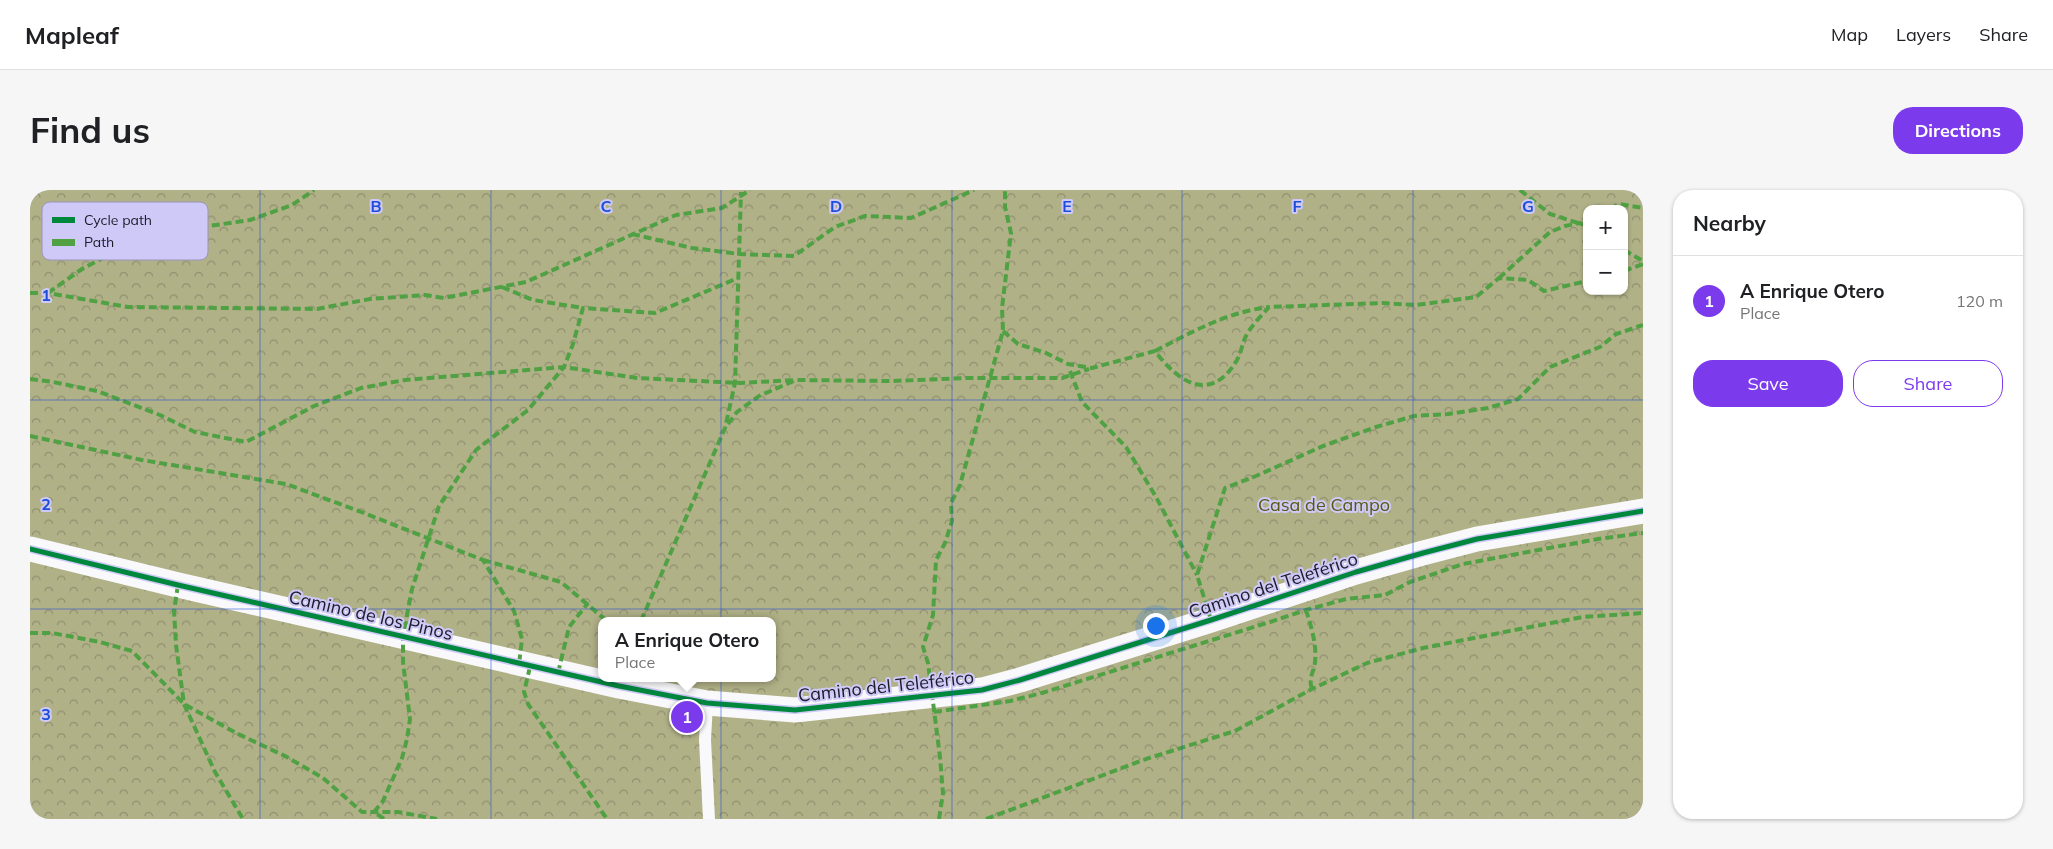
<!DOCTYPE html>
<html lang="en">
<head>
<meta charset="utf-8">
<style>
	:root { --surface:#fff; --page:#f6f6f6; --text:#202124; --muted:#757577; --line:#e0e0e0; --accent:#7c3aed }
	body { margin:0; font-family:Mulish,sans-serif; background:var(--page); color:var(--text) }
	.controls { position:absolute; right:15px; top:15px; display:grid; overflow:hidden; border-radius:10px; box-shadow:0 1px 4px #0004 }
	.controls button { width:45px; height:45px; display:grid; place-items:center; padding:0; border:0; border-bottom:1px solid var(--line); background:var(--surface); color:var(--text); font:25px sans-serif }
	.you { position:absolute; left:1125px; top:435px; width:18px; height:18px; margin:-12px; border:4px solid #fff; border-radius:50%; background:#1a73e8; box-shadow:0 0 0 8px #1a73e833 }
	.badge { display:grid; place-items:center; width:32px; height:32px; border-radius:50%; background:var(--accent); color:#fff; font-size:16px; font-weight:700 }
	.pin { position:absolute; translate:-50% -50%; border:2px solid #fff; box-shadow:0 1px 5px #0006 }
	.popup { position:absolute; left:568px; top:427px; width:178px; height:65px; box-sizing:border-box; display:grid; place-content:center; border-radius:10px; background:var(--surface); filter:drop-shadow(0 1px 4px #0005); font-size:16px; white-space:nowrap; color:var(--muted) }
	.popup b { font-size:19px; color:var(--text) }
	.popup::after { content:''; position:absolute; left:50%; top:100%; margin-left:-10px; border:10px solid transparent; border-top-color:var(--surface) }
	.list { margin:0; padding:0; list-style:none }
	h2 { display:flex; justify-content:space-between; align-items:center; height:65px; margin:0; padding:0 20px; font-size:21px }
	h2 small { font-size:16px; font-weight:400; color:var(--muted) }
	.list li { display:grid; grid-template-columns:32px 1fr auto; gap:15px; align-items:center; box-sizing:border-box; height:90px; padding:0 20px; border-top:1px solid var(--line) }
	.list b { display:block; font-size:19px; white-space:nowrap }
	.list p { margin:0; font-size:16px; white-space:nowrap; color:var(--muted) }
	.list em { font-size:16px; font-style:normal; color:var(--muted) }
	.actions { display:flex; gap:10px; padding:15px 20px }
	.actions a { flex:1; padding:11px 0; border:1px solid var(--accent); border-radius:20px; text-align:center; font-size:18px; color:var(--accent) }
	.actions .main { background:var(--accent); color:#fff }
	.map { position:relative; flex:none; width:1613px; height:629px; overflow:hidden; border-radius:20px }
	header { display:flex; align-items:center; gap:30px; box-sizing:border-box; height:70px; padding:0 25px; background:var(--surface); border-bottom:1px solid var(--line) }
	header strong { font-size:24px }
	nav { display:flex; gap:28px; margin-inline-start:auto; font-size:18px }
	.intro { display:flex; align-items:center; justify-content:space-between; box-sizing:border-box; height:120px; padding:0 30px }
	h1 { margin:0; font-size:35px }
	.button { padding:12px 22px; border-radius:20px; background:var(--accent); color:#fff; font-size:18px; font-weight:700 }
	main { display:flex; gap:30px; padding:0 30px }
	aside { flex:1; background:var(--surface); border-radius:20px; box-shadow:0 1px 4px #0004 }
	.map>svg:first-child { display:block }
	.forest { fill:url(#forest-crowns); fill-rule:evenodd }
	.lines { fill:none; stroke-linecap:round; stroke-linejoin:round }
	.lane { stroke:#f9f9fc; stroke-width:12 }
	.street { stroke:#f9f9fc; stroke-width:25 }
	.quiet { stroke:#4fa143; stroke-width:4; stroke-dasharray:8 4; stroke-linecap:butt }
	.cycleway-casing { stroke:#cec9f6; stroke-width:8 }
	.cycleway { stroke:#00873e; stroke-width:5 }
	.grid { fill:none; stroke:#1d4ed8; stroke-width:1; stroke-opacity:0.55 }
	.labels { text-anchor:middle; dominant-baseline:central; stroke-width:4; stroke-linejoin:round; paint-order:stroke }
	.park-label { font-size:18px; fill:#585915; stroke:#cec9f6 }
	.street-label { font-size:18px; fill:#1d1a2a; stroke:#cec9f6 }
	.key { fill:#cec9f6; stroke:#9994b9; stroke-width:1 }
	.key-label { font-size:14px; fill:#1d1a2a }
	.grid-label { font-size:16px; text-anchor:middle; font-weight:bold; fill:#1d4ed8; stroke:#cec9f6; stroke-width:4; stroke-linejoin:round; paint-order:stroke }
</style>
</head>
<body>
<header>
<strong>Mapleaf</strong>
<nav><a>Map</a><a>Layers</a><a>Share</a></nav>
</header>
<div class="intro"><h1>Find us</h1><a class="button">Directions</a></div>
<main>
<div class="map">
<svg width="1613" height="629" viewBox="0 0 1613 629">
	<defs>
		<pattern id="forest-crowns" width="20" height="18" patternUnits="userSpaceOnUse" patternTransform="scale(1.25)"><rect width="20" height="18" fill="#b1b188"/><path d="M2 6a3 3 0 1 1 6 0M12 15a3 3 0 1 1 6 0" fill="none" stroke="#8f8f6f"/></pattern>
	</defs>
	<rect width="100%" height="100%" fill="#d6d4ec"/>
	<path class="forest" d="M0,0h1613v629h-1613zM1557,19h37v82h-37zM572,431h170v57h-170z"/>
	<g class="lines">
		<path class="lane" d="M677,513l-2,37 4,79"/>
		<path class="street" d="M0,359l148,36 441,101 88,17 88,7 187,-20 38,-10 191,-60 145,-48 67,-19 54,-14 166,-28"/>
		<path class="quiet" d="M1490,0l30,24 28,9
			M1580,19l9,-5 24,4
			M602,44l60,14 47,6 55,2 41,-29 30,-11 46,2 63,-28
			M1594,60l19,11
			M1594,81l19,-7
			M1469,88l51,-46 15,-6 15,-3 7,4
			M472,97l31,13 50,8
			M0,103h18l80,14 189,2 53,-10 55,-4 19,3 82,-16 150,-67 46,-7 28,-18
			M18,103l34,-24 53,-28 33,-9 82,-12 42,-15 22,-15
			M973,141l15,13 28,9 22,11 24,4 63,-17c24,32 56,53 82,9 4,-7 5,-15 8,-22 5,-11 16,-22 24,-31l114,-4 33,2 60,-8 23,-19 29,2 16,11 43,-10
			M1125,161c37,-19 72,-39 114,-44
			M1040,181l12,31 44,45 30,50 41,78
			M0,189l23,3 44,9 63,24 35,17 51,10 68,-36 47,-18 44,-8 159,-13 73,11 103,5 56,-3
			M698,234l9,-12 22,-16 37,-16 95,1 77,-3h94l27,-9
			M0,246l112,24 144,24 78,29 119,47 31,51 8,28 -3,25
			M453,370l78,22 46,39
			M148,395l-4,26 2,34 8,59 31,68 28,47
			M1276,420c5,16 11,34 9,52 -1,10 -7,16 -3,27
			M1181,430l-14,-45 28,-87 31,-12 67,-30 53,-19 38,-11 34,-2 40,-6 30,-9 32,-32 50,-20 16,-13 27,-9
			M611,431l84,-193 10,-45 6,-191
			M0,443h22l48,9 32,9 52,53 52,29 49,23 38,22 39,34h36l39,7
			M500,477l-6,25 4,12 79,115
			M528,483l11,-46 19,-24
			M904,522l76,-11 32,-8 228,-71 36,-12 40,-11 39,-4 25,-13 53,-18 135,-25 45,-6
			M354,629l-10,-7 9,-11 19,-43 5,-19 3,-20 -7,-57v-26l9,-47 27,-83 37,-56 52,-40 36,-43 9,-23 10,-36 72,5 83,-35
			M909,629l4,-26 -3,-36 -12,-94 -5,-16 10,-32 3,-55 9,-17 7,-22 -1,-18 9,-18 43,-154 -1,-23 9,-75 -6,-26v-17
			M956,629l160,-60 89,-28 77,-42 55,-26 56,-15 102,-20 58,-11 60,-4"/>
		<defs>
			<path id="cycleway" d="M0,359l148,36 441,101 88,17 88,7 187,-20 38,-10 191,-60 145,-48 67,-19 54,-14 166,-28"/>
		</defs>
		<use href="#cycleway" class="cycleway-casing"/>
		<use href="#cycleway" class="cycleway"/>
	</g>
	<path class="grid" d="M230,0v629M461,0v629M691,0v629M922,0v629M1152,0v629M1383,0v629M0,210h1613M0,419h1613"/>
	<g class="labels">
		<g class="park-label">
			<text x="1294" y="314">Casa de Campo</text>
		</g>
		<g class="street-label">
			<text transform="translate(1243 395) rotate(-18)">Camino del Teleférico</text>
			<text transform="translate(341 425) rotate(13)">Camino de los Pinos</text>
			<text transform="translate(856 496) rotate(-6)">Camino del Teleférico</text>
		</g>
	</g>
	<rect x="12" y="12" width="166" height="58" rx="8" class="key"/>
	<rect x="22" y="27" width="23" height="6" fill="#00873e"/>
	<rect x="22" y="49" width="23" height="7" fill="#4fa143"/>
	<g class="key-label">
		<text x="54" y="35">Cycle path</text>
		<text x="54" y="57">Path</text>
	</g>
	<g class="grid-label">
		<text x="346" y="22">B</text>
		<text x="576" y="22">C</text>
		<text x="806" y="22">D</text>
		<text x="1037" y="22">E</text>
		<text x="1267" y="22">F</text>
		<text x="1498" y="22">G</text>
		<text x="16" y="111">1</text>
		<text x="16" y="320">2</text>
		<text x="16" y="530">3</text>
	</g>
</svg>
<div class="controls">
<button>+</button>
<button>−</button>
</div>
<div class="you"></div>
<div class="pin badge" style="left:657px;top:527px">1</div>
<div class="popup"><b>A Enrique Otero</b>Place</div>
</div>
<aside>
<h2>Nearby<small></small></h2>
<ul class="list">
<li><span class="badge">1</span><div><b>A Enrique Otero</b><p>Place</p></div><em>120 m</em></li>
</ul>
<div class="actions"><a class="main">Save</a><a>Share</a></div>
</aside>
</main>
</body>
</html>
